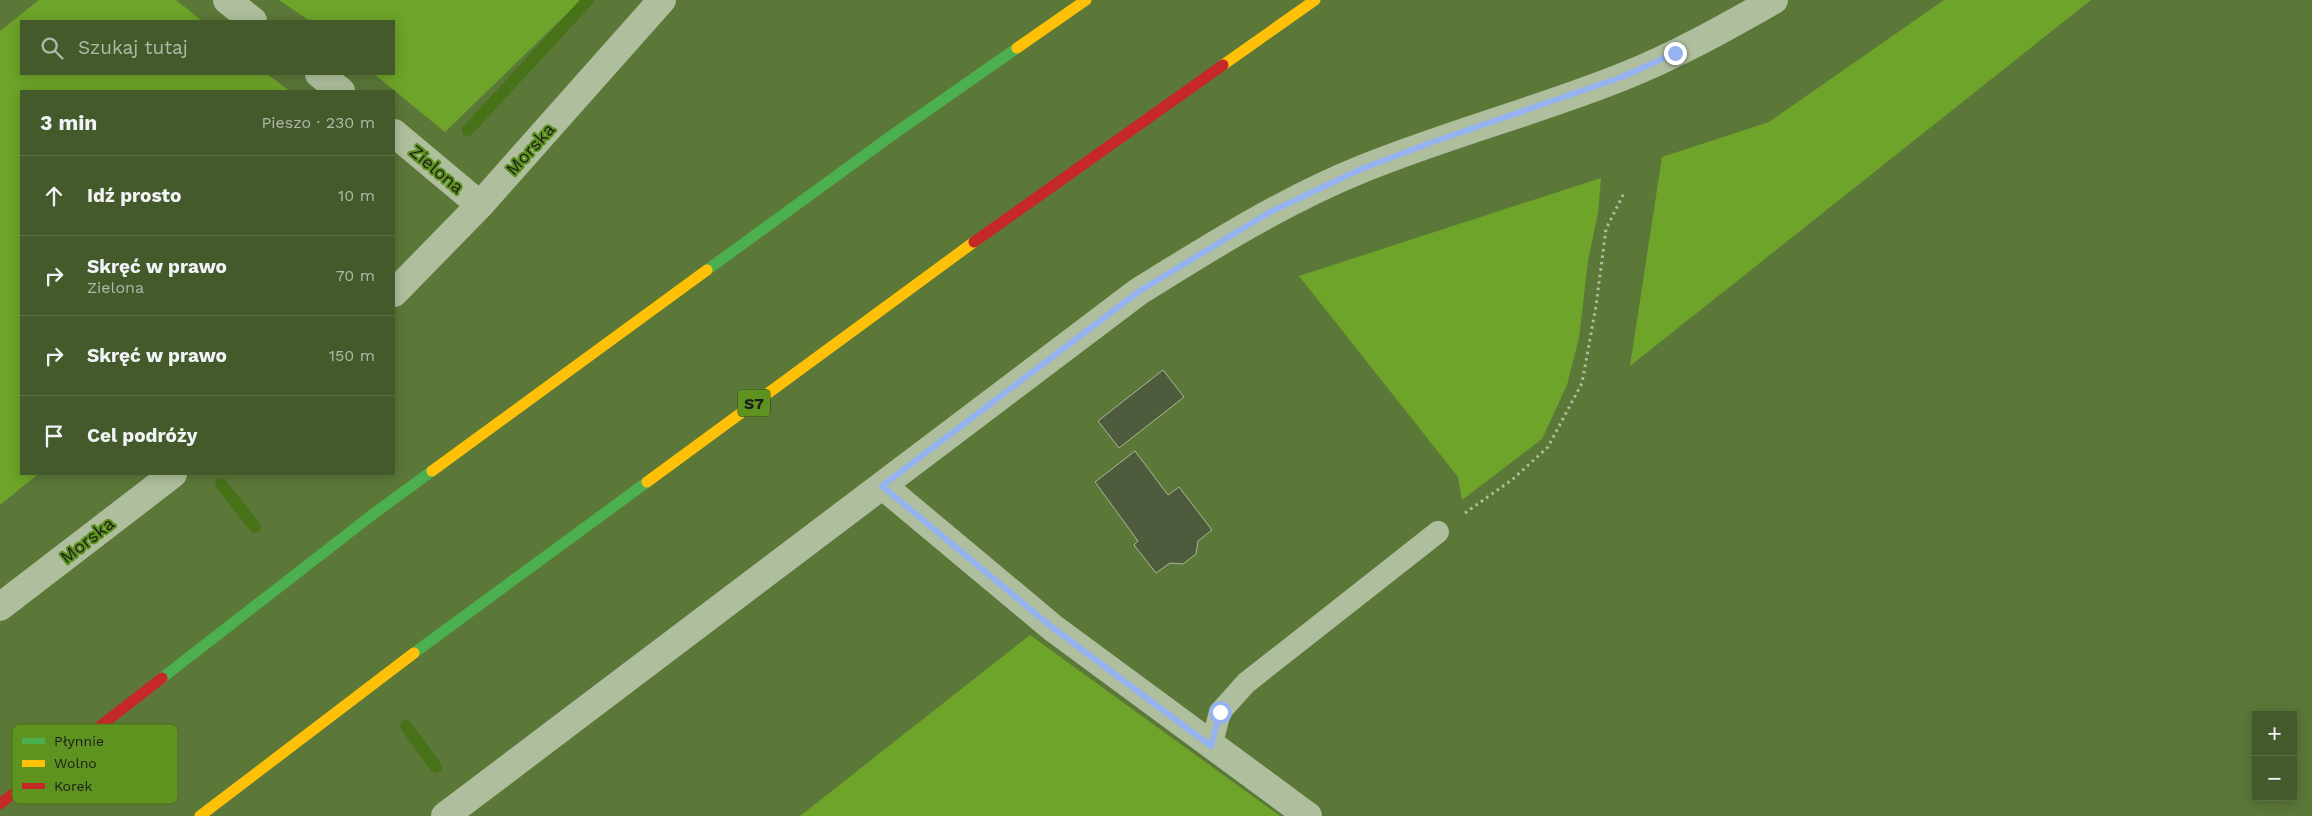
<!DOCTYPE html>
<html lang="pl">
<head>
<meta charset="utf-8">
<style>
	:root { --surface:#445a2b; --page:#4b6033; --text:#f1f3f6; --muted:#afb9a9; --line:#5c6f47 }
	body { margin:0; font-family:"Work Sans",sans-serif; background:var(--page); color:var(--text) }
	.controls { position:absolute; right:15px; bottom:15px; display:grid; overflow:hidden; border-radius:0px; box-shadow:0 2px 12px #0003 }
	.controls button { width:45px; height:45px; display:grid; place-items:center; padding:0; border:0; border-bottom:1px solid var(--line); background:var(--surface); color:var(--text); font:25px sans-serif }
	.stop { position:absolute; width:15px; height:15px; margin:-11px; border:4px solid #95b2f1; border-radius:50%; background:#fff }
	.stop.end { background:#95b2f1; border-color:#fff; box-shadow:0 1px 5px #0008 }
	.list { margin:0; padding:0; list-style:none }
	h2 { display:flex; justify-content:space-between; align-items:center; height:65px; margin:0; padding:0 20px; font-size:21px }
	h2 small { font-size:16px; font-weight:400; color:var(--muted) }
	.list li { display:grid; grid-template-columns:32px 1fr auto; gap:15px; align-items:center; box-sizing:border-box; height:80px; padding:0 20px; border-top:1px solid var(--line) }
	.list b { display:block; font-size:19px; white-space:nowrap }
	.list p { margin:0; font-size:16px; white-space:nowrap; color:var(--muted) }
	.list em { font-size:16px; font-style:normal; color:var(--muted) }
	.icon { flex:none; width:28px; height:28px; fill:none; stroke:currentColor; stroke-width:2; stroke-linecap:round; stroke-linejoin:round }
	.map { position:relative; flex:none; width:2312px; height:816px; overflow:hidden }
	.search { position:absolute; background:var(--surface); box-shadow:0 2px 12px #0003; left:20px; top:20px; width:375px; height:55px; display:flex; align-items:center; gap:12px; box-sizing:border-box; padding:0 18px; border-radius:0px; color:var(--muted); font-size:19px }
	.panel { position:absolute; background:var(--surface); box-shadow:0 2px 12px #0003; left:20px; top:90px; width:375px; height:385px; border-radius:0px }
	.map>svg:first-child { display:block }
	.green { fill:#6ea429 }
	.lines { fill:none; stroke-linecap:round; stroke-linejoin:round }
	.stream { stroke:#487218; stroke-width:12 }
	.building { fill:#4e5c3d; stroke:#a9b996 }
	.path { stroke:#afbf9d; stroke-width:3; stroke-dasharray:2.5 4; stroke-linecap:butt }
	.lane { stroke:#afbf9d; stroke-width:22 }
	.street { stroke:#afbf9d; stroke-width:28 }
	.fast { stroke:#4caf50; stroke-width:11 }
	.slow { stroke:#ffc107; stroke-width:11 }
	.jam { stroke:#c62828; stroke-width:11 }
	.route { stroke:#95b2f1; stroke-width:6 }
	.labels { text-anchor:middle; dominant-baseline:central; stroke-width:4; stroke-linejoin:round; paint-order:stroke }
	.shield { fill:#5d931e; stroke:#30401d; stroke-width:1 }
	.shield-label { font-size:16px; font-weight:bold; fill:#1d1d1d }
	.street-label { font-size:18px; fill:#1d1d1d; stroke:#5d931e }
	.key { fill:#5d931e; stroke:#4a701e; stroke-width:1 }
	.key-label { font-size:14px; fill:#1d1d1d }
</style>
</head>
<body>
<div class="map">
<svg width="2312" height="816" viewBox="0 0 2312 816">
	<rect width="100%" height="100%" fill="#5b7839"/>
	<path class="green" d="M39,0h137l26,21h-181v53h246l23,17h-269v383h17l-38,31v-474z
		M279,0h302l-136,132 -71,-58h20v-53h-84z
		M1944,0h147l-461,366 32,-209 107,-35z
		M1601,178l-3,35 -10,48 -9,77 -12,47 -25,54 -80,61 -4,-23 -159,-201z
		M1030,635l250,181h-480z"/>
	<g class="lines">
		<path class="stream" d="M468,130l120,-130
			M221,484l34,43
			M406,726l30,41"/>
	</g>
	<path class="building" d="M1163,370l21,27 -65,51 -21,-27z
		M1135,451l33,44 11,-8 33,43 -14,11 -2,13 -13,10 -13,-1 -14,10 -22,-28 4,-4 -43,-59z"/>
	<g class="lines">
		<path class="path" d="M1465,513l48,-34 35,-32 34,-64 14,-77 10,-77 18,-36"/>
		<path class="lane" d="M1211,747l9,-35 26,-29 192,-151"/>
		<path class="street" d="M227,0l26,21
			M319,74l22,17
			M394,133l86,72
			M394,293l86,-88 182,-205
			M883,486l170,142 255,188
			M0,607l173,-133
			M445,816l693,-524c72,-45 145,-91 224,-123 86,-35 175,-58 260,-92 53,-21 103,-49 152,-77"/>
		<path class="fast" d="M707,270l184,-134 126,-88
			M414,653l233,-171
			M162,678l210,-163 60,-44"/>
		<path class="slow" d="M1017,48l69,-48
			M1223,65l92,-65
			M432,471l275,-201
			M647,482l327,-240
			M200,816l214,-163"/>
		<path class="jam" d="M974,242l249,-177
			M0,804l162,-126"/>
	</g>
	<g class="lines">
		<path class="route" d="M1220,712l-9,34 -158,-118 -171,-142 256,-194 132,-80 91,-43 69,-26 192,-66 53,-24"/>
	</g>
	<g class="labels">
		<rect class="shield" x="738" y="389.5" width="32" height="27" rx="4"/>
		<g class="shield-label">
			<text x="754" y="403">S7</text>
		</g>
		<g class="street-label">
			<text transform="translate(530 149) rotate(-48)">Morska</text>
			<text transform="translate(437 169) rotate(40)">Zielona</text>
			<text transform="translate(87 540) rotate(-38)">Morska</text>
		</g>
	</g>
	<rect x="12" y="724" width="166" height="80" rx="8" class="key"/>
	<rect x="22" y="738" width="23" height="6" fill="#4caf50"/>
	<rect x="22" y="760" width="23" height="7" fill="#ffc107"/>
	<rect x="22" y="783" width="23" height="6" fill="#c62828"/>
	<g class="key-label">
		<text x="54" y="746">Płynnie</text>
		<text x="54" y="768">Wolno</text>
		<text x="54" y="791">Korek</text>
	</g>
</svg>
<div class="controls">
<button>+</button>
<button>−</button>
</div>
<div class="stop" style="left:1220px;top:712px"></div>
<div class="stop end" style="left:1675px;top:53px"></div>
<div class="search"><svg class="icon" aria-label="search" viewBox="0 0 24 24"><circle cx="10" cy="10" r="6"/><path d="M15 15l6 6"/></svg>Szukaj tutaj</div>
<section class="panel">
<h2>3 min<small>Pieszo · 230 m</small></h2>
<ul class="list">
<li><svg class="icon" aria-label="ahead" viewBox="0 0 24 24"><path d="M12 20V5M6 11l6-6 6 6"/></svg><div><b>Idź prosto</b></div><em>10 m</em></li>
<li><svg class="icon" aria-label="right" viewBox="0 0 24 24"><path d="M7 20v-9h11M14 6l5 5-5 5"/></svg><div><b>Skręć w prawo</b><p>Zielona</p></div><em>70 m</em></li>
<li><svg class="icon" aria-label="right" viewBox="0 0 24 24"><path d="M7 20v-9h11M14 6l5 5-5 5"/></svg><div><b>Skręć w prawo</b></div><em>150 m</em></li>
<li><svg class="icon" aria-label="arrive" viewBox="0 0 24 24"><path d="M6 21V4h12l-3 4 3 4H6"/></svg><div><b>Cel podróży</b></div></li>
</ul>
</section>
</div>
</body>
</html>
